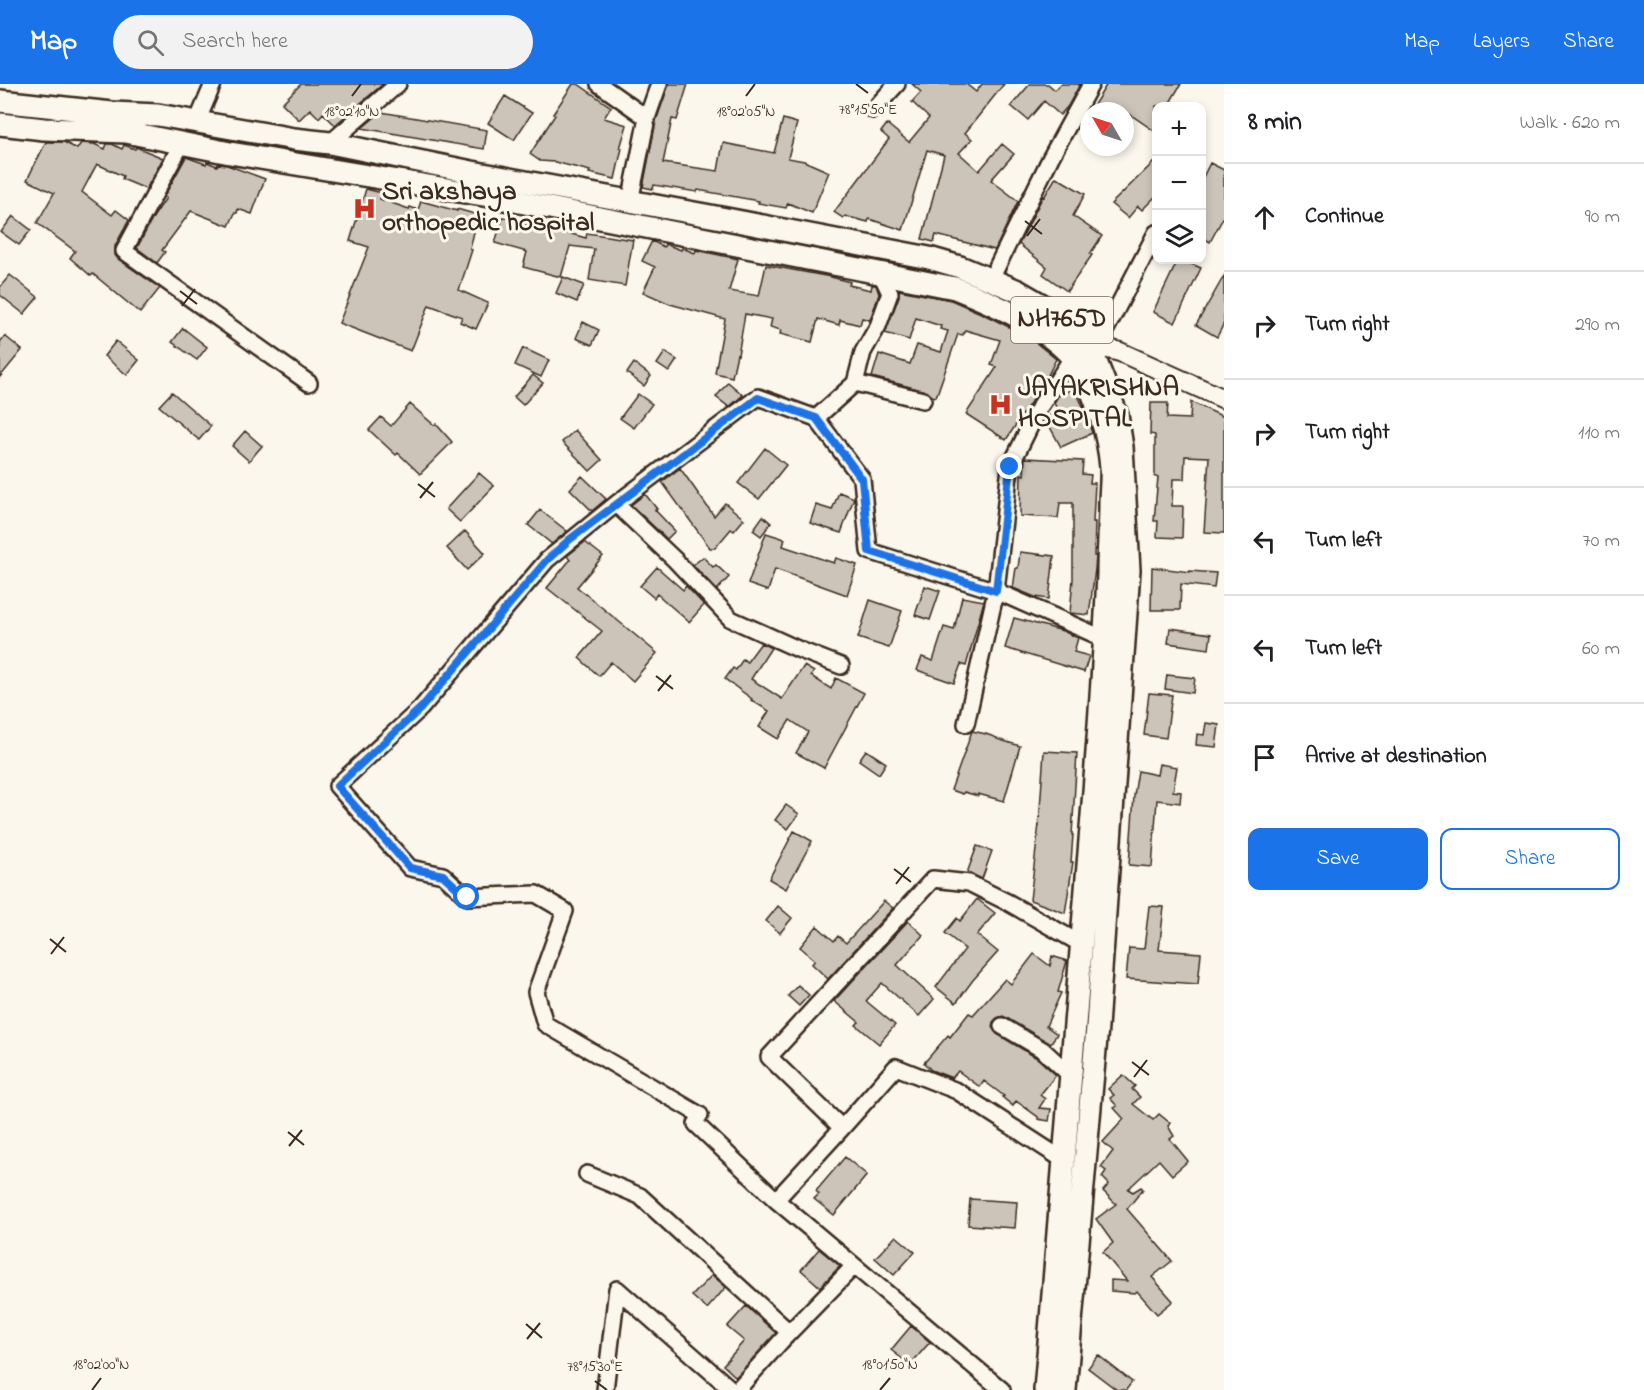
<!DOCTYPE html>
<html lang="en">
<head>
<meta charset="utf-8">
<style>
	:root { --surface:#fff; --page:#f2f2f2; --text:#202124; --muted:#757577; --line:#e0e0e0; --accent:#1a73e8 }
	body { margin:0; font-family:"Indie Flower",sans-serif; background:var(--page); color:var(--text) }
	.controls { position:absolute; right:18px; top:18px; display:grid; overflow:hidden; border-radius:12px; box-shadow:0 3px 9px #0003 }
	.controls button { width:54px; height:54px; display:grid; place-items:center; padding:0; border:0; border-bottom:2px solid var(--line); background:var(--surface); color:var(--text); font:30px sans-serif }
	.compass { position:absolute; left:1080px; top:18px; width:54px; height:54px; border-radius:50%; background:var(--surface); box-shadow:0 3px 9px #0003; rotate:309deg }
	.stop { position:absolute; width:18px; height:18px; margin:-14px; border:4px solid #1a73e8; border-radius:50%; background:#fff }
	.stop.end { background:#1a73e8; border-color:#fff; box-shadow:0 2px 6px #0008 }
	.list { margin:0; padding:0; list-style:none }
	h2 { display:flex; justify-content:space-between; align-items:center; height:78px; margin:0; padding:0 24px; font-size:26px }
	h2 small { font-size:20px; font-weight:400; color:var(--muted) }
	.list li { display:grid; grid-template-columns:39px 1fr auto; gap:18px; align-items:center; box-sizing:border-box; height:108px; padding:0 24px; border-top:2px solid var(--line) }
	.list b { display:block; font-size:22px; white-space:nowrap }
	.list em { font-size:20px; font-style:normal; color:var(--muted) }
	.actions { display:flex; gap:12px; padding:18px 24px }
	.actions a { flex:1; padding:14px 0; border:2px solid var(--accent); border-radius:12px; text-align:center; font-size:21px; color:var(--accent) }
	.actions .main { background:var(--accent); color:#fff }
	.icon { flex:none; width:33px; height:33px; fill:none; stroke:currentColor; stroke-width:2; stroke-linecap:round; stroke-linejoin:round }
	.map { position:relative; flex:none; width:1224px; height:1306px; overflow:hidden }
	header { display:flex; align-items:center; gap:36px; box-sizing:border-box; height:84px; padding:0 30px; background:var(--accent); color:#fff }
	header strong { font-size:28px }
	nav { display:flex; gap:33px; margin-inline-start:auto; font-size:21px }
	.search { width:420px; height:54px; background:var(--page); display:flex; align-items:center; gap:15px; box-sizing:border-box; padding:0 21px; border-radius:33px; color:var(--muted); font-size:22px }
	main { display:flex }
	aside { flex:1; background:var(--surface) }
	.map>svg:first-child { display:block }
	.building { fill:#ccc4b9; stroke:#3b2a1e; stroke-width:1.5 }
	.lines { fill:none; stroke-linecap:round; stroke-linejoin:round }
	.minor-casing { stroke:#3b2a1e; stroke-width:20 }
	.major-casing { stroke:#3b2a1e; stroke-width:22 }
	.highway-casing { stroke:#3b2a1e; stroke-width:26 }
	.minor { stroke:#fbf7ec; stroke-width:15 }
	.major { stroke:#fbf7ec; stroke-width:18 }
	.highway { stroke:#fbf7ec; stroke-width:21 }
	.route { stroke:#1a73e8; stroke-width:8 }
	.ticks { fill:none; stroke:#3b2a1e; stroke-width:2 }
	.labels { text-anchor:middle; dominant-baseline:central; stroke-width:6; stroke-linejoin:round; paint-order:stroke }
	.shield { fill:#fbf7ec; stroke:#75685c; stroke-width:1.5 }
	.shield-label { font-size:26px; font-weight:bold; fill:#3b2a1e }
	.poi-label { font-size:27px; font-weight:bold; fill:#3b2a1e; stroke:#fbf7ec; text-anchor:start }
	.ticks-label { font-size:15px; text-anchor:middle; fill:#3b2a1e; stroke:#fbf7ec; stroke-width:6; stroke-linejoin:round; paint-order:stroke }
</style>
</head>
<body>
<header>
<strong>Map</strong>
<div class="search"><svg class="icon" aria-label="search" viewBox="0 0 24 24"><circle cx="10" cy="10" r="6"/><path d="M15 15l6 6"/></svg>Search here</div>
<nav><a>Map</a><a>Layers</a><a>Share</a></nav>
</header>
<main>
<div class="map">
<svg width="1224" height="1306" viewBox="0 0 1224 1306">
	<rect width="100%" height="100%" fill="#fbf7ec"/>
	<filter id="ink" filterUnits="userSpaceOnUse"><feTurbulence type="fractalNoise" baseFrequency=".0167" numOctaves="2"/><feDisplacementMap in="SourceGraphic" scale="12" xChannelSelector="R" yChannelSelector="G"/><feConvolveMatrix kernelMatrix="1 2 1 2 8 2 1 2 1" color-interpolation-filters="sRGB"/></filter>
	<g filter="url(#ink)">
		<path class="building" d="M301,0h82l-48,41 -12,-12 -4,5 -9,-9 -11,11 -17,-17z
			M573,0h5l33,23 -7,11 23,7 -7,23h2l-7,31 -26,-6 1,-2 -35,-9 -15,-1 -10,-7 25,-39 -2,-1z
			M669,0h19l-11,36 -5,-1 -9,44 55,8 5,-28 51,10 9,-34 14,4 -9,35 16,3 25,11 -17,41 -24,-10 -2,5 -28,-5 1,-2 -61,-11 -1,2 -43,-7 -1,4 -10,-2 13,-66z
			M912,0h54l10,8 6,-8h22l-39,49 7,6 -13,14 20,18 23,-27 12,10 -23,26 27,21 -23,49 -59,-15 -2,7 -12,-3 22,-84 -17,-5 -24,80 -34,-11 -1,3 -23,-6 -2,2 -9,-6 55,-73 -8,-7 6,-8 22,18 20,-24 -17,-16 9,-10z
			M1030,0h18l7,6 6,-6h19l-12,22 -8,9 -16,-14 -16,19 -17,-14z
			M1107,0h74l-13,22h-12v26l-31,-21h-35z
			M505,12l27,17 -18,27 -26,-17z
			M381,28l106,18 -3,19 -122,-21z
			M46,58h18l13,7 4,-6 13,1 11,5 2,-5h5l10,5 2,-4 11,4 1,-2 27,11 -17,31 -24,-10 1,-3 -26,-12 -15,28 30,23 4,-5 13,10 -14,26v9l3,4 42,29 -20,25 -47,-39 -2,2 -21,-18 5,-7 -38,-28 17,-30 -27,-13z
			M186,73l20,7 1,-2 10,4 1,-2 9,1 38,14 -13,35 -14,-5 -1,4h-2l-6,13 -38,-15 -29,39 3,2 -8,11 -20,-15 17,-32 12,-18 -2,-1z
			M1156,76v36l-14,14 -4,-4 -10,12 -17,-14z
			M1210,79l14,7v46l-14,26 -8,-5v-58z
			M1056,93l29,17 -12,22 29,20 -12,18 2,1 -25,36 -24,-17 4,-7 -28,-23 24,-48 1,1z
			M366,105l16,4 -2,6 29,10 1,-2 8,3 3,-9 36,10v-2l21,6 -8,34 2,1 -13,40 29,13 -12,26 -16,-7 2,-5 -33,-12 -18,46 -72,-28 30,-76 -19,-6z
			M13,132l18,14 -12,15 -18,-13z
			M503,133l31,9 1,-2 51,14 1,-5 46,7 -8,46 -36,-6 5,-31 -24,-3 -9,31 -38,-10 4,-15 -32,-9z
			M652,157l12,6 1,-3 16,6 1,-2 13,5 1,-3 42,9 -9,32 30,5 7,-31 65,12 19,5 -1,3 22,5 1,-5h4l3,9 -9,26 -8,-2 -2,7 -20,-5 -1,5 -21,-6 -6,23 -32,-8 1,-4 -11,-3 2,-8 -27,-5 -7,41 -1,-1 -5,23 -17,-4 10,-54 -55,-15 -27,-12 12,-25 -13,-6z
			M1178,176h4l19,8 -26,55 -22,-11z
			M10,191l28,22 -14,17 -24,-19v-8z
			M1224,192v47l-7,14 -21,-12z
			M563,193l21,8 -7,17 -21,-9z
			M899,206l52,10 32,14 36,18 16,10 21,17 -9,18 -41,63 -40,-26 31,-47 -6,-2 9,-25 -35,-10 -2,5 -5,-1 -22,63 -4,-1 -7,-5 -53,-14 7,-23 31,10 7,-19 24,7 7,-21 -8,-2 1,-3 -25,-8 -7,22 -24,-7 14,-37z
			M583,238l16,8 -7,15 -16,-7z
			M183,244l24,19 -10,13 -25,-18z
			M5,252l17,14 -22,27v-35z
			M116,257l23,19 -12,15 -23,-19z
			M523,264l26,12 -8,17 -26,-12z
			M665,268l12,8 -8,12 -12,-8z
			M634,279l17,13 -7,10 -17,-13z
			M533,291l10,8 -20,22 -9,-8z
			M728,298l15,13 -14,12 -13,-10z
			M1074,304l9,18 9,27 -31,14 -16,-29 13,-7 -4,-8 4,-7z
			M172,308l39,34 -12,14 -40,-34z
			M638,310l14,10 -18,24 -14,-10z
			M1191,318l33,15v116l-20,-1 5,-75 -24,-1 -1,23h-11l-1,27h11l-1,32 -25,-1 1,-16h-4l4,-44h-3v-42l-5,-1 1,-31h17l-1,15 23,1z
			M410,320l24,21 2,-1 16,18 -32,32 -22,-21 -2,2 -27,-25 12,-13 10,9z
			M575,346l27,30 -12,11 -28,-29z
			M245,347l17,15 -13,15 -17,-15z
			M765,364l21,17 -27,34 -21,-16z
			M1025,374l58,3 -1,13 9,1 -1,8h5l-2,39h2l-1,34h2l-1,13 -6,46 -19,-2 3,-34v-76h-13l-2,15 -38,-2 1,-42 3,1z
			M680,384l34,48 11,-13 19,16 -10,12 -3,-2 -16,19h-5l-48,-66z
			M479,389l15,13 -34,36 -14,-13z
			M582,392l24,23 -14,12 -22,-22z
			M839,408l15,6 -13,35 -31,-10 6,-18 16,5z
			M645,410l12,15 -2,1 20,21 -8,8 -36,-34z
			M540,426l27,21 -15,13 -24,-19z
			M763,432l8,7 -10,13 -8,-6z
			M465,447l20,22 -18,17 -20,-22z
			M766,449l19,6 -2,7 51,17 2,-5 21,7 -10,30 -72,-26 -7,22 -20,-7z
			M585,458l18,14 -26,31 80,66 -24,28 -22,-19 -12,14 -20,-18 23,-27 -55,-43 23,-28 -3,-4z
			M1020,468l34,4 -5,43 -14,-2 -22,-9 3,-20h2z
			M703,473l10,10 3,-2 13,12 -12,13 -24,-25z
			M657,483l26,23 3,-4 18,19 -15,17 -32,-28 -3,4 -14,-12z
			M1152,483l38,5v-1l26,2 -2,15 -33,-4 -1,26h-29z
			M925,502l15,5 -10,29 -15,-5z
			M962,513l22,4 -18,65 -5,-2 -7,19 -37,-13 5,-13 11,4 11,-34 10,3z
			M870,516l32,11 -13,37 -31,-10z
			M1014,534l49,13 15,7 -4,14 15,4 -5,16 -79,-24z
			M1170,544l41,6 -2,15 -41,-6z
			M761,559l10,5 -20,31 31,20 22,-33 10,6 -3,4 20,13 5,-11 28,15 -40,75 -28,-15 12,-21 -18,-12 -12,19 -19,-12 10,-16 -18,-11 1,-1 -27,-20 8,-11 3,2 7,-11 4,3z
			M1167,591l28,3 -2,15 -28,-4z
			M1149,609l23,2 -6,43 -22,-3z
			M1206,639l13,2 -3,22 -20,-2 1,-11 7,1z
			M972,647l14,3 11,4v1l23,7 -16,55 -26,-7v2l-14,-4 -1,2 -12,-4z
			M866,666l20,13 -7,11 -20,-14z
			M1044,667l33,2 -5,82h1l-2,27h2l-8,51 -35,-13 9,-76z
			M1159,680l18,3 -4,24 8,1 -1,11 -23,-3 -5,67 -23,-2 5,-69 4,-25 19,4z
			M786,721l13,9 -11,15 -13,-9z
			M794,747l18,10 -26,48 -17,-10z
			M977,762l15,5 -10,28 -15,-6z
			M977,815l18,14 -18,22 21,17 -25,28 -17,23 -20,-16 29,-38 -20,-16 12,-15 3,3z
			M884,817l9,7 -65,71 -16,-15 3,-4 -15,-13 17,-21 17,15 4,-5 8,7z
			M778,822l14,12 -12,15 -14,-12z
			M1149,822l15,1 -5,43 42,3 -3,31 -72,-5 3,-31 15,1z
			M908,837l15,14 -26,30 37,34 -15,17 -37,-33 -16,18 29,24 -16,19 -23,-19 3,-3 -25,-21z
			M1034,870l16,12 2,-10 15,5 -9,31 3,1 -15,33 11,8 -7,10 -47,-28 -6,2 -4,4 -1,5 5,7 40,24 19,17 -16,20 5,4 -6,9 12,1 -2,12 -11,-2v-2l-22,-16 -3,5 -11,-9 2,-1 -20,-15 -4,6 -22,-16 -6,7 -21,-8 -7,-7 24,-28 2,2 19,-24 4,2 32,-36 6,5z
			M798,901l11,10 -10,11 -11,-10z
			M1123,991l12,11 -3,3 8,8 -7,7 20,16 6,-6 11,9 -2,3 6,10 -4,3 18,22 -16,14 -13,-15 -31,29 5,3 8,-5 2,2 -16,20 45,52 -20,16 21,24 -16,13 -20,-23 -2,2 -24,-2v-11l16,1 -24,-29 10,-9 -17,-24 20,-15 -13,-13 6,-7 -7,-7 4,-6 -5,-4 12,-16 -10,-9 21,-23 -10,-11 3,-2 -7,-8 4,-3 -6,-6z
			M845,1073l22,18 -33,40 -20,-16 5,-5 -3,-3z
			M970,1115l47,3 -2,26 -47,-3z
			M896,1152l19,16 -21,23 -19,-17z
			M819,1165l21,17 -20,21 -19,-17z
			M712,1191l14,12 -19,22 -15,-13z
			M746,1222l30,27 -40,44 -13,-12 21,-24 -17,-14z
			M911,1242l19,16 -20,23 -19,-15z
			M1098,1271l34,27 -6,8h-9l-29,-22z"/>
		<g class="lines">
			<defs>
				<path id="minor" d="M599,0l48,34 12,-34
					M873,26l24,-26
					M197,38l16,-38
					M182,59l-58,108 185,132
					M330,59l68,-59
					M630,118l17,-84
					M991,195l60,-122 40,-73
					M1098,261l58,-112
					M855,299l8,-31 15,-26 12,-33 -10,-21
					M923,316l-68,-17 -39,35 46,61 7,72 127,40 109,48
					M816,334l-58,-21 -142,107 59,56 56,59 69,31 41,16
					M616,420l-69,56 -126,148 -84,78 73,82 33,7 24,22 69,-3 29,17 -29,81 9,32 155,91
					M966,640l30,-133 14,-124 29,-59 33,-50
					M1002,942l41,24 28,26
					M696,1040l80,76 226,190
					M842,1044l-73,-71 164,-178 36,4 40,20 72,41
					M587,1090l53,22 149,136
					M776,1116l66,-72 54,-61 61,24 108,70
					M605,1306l12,-101 115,101
					M737,1306l47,-52 70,-72"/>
				<path id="major" d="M1078,262l11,-2 31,8 104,47"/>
				<path id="highway" d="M0,17l112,12 46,2 136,24 36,4 142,29 244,45 213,41 31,9 58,24 31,18 40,35 28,71 5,32 7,123 -32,457 -32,363
					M0,40l44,5 82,3 104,21 259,43 466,92c40,16 105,44 127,83 15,29 26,64 29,96 1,12 -1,24 -1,36 0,23 -2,47 -2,71 -4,85 -10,170 -17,254 -16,188 -30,375 -46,562"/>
			</defs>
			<use href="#minor" class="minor-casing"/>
			<use href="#major" class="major-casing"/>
			<use href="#highway" class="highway-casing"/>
			<use href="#minor" class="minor"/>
			<use href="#major" class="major"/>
			<use href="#highway" class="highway"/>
		</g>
	</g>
	<g class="lines" filter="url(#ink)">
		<path class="route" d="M467,813l-24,-22 -33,-7 -73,-82 84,-78 126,-148 22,-20 189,-142 58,20 46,61 7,72 127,40 14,-124"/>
	</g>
	<path class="ticks" d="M856,0l12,9M352,12l9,-12M746,12l9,-12M1025,137l17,13M1027,152l13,-17M180,207l17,13M182,222l13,-17M418,400l17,13M420,414l13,-16M656,592l17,13M658,607l13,-16M894,785l17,13M896,800l13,-17M50,855l16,13M51,870l13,-17M1132,978l17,13M1134,993l13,-17M288,1048l16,13M289,1062l13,-16M526,1240l16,14M527,1255l13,-16M595,1297l12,9M92,1306l9,-12M880,1306l10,-12"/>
	<defs>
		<symbol id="hospital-bare" viewBox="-9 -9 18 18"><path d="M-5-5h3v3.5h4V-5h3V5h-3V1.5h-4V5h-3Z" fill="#c8321e" stroke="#fbf7ec" stroke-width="2.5" paint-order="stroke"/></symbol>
	</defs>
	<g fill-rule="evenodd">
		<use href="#hospital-bare" x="348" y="108" width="33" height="33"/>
		<use href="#hospital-bare" x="984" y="304" width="33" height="33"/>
	</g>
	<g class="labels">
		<rect class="shield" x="1011" y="213" width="102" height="46" rx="4.5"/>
		<g class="shield-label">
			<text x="1062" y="236">NH765D</text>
		</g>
		<g class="poi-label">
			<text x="382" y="108">Sri akshaya<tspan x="382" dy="31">orthopedic hospital</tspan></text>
			<text x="1018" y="304">JAYAKRISHNA<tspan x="1018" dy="31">HOSPITAL</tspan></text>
		</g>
	</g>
	<g class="ticks-label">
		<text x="868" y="30">78°15'50"E</text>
		<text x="352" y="32">18°02'10"N</text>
		<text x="746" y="32">18°02'05"N</text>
		<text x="101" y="1285">18°02'00"N</text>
		<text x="890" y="1285">18°01'50"N</text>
		<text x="595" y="1287">78°15'30"E</text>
	</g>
</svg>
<div class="controls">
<button>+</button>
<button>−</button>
<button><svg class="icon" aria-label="layers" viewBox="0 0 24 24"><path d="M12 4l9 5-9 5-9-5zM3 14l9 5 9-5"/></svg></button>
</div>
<svg class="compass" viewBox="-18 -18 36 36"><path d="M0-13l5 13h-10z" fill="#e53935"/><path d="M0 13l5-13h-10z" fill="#757577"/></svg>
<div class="stop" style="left:467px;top:813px"></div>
<div class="stop end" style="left:1010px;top:383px"></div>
</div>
<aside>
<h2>8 min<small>Walk · 620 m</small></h2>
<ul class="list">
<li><svg class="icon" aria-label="ahead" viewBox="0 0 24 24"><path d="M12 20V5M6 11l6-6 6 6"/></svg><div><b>Continue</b></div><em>90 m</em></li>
<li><svg class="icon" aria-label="right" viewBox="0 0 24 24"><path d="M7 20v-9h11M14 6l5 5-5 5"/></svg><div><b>Turn right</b></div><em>290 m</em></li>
<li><svg class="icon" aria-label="right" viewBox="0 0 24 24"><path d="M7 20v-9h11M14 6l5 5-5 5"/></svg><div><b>Turn right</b></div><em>110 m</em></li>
<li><svg class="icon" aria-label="left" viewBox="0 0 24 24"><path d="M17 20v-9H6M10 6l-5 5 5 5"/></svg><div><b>Turn left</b></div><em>70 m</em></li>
<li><svg class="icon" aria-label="left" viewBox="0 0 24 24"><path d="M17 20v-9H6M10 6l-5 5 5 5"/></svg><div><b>Turn left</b></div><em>60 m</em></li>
<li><svg class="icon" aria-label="arrive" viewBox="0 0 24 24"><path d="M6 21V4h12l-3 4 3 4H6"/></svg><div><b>Arrive at destination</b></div></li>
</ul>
<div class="actions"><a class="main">Save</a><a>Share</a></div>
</aside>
</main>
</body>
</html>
